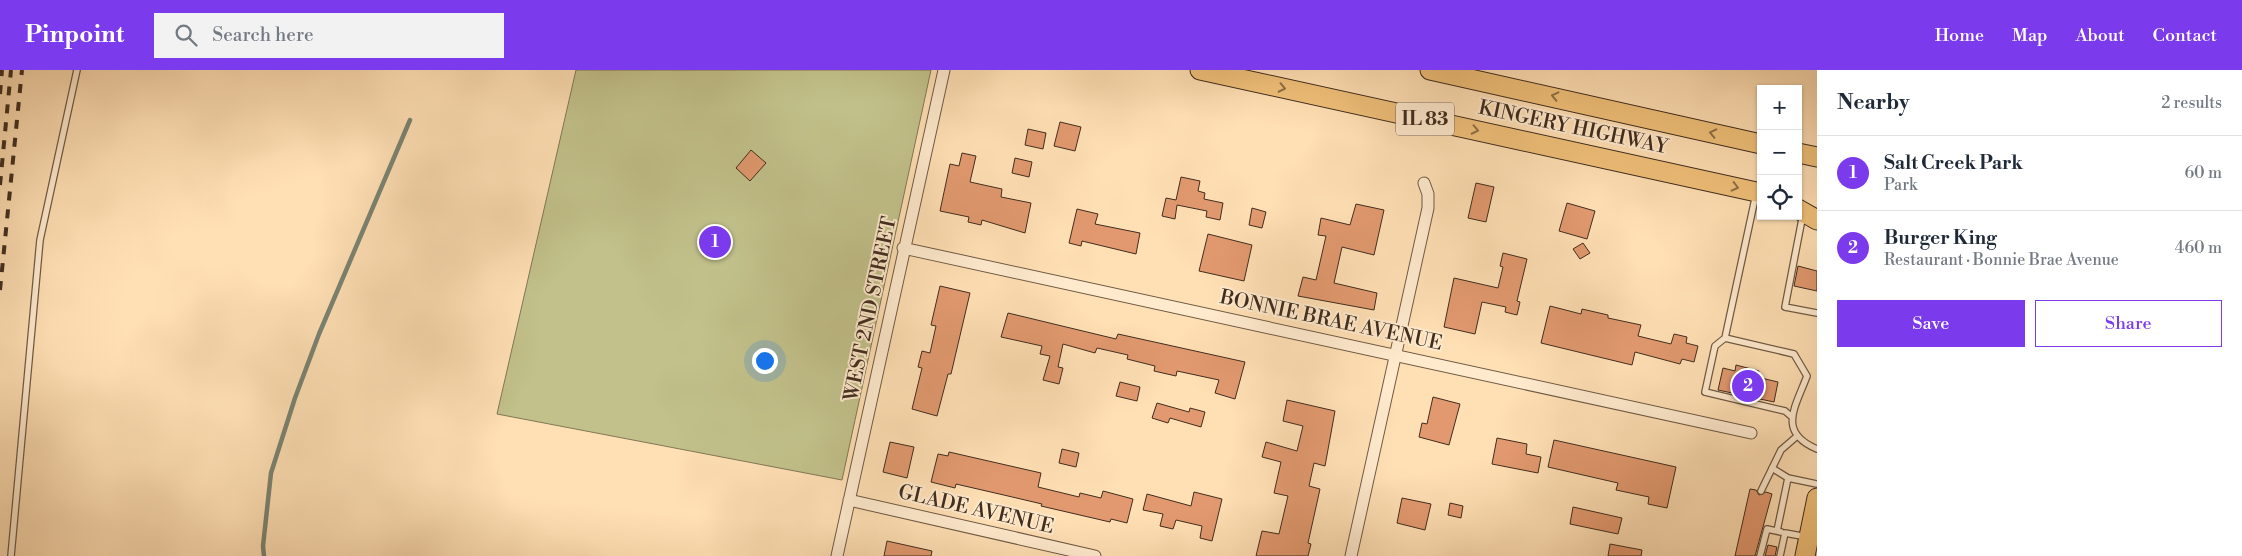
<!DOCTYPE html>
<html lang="en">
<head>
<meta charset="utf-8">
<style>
	:root { --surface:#fff; --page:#f2f2f3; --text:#1f2937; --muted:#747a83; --line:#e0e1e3; --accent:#7c3aed }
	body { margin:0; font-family:"Libre Bodoni",serif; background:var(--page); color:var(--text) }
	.controls { position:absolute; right:15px; top:15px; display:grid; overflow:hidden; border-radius:0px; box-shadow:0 1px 4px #0004 }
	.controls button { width:45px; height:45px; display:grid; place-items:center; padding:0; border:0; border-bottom:1px solid var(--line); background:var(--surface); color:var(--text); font:25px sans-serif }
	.you { position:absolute; left:764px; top:290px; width:18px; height:18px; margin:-12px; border:4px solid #fff; border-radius:50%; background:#1a73e8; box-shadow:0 0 0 8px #1a73e833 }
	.badge { display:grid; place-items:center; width:32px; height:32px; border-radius:50%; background:var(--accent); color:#fff; font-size:16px; font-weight:700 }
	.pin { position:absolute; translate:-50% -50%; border:2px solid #fff; box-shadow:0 1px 5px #0006 }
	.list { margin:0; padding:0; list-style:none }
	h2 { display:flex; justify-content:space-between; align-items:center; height:65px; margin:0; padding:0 20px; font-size:21px }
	h2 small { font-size:16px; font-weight:400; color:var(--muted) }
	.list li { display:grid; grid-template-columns:32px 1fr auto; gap:15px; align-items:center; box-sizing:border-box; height:75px; padding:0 20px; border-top:1px solid var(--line) }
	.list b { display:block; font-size:19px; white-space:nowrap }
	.list p { margin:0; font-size:16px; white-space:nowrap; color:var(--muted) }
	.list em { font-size:16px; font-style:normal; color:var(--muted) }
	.actions { display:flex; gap:10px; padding:15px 20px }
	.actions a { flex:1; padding:11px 0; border:1px solid var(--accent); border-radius:0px; text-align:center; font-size:18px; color:var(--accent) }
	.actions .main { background:var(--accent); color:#fff }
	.icon { flex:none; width:28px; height:28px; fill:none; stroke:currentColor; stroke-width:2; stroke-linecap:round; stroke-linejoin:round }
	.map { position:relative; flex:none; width:1817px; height:486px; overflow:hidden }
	header { display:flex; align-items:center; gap:30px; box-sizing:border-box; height:70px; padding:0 25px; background:var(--accent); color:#fff }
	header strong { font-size:24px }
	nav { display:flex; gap:28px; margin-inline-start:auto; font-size:18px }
	.search { width:350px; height:45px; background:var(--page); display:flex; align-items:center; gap:12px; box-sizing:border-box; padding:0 18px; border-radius:0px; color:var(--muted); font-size:19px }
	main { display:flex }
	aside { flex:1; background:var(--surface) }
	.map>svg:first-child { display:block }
	.green { fill:#c2c18b; stroke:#817755 }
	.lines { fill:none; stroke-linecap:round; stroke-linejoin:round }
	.stream { stroke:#7a8372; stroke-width:4.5 }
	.building { fill:#e2996f; stroke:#402d1f }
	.service-casing { stroke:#705a44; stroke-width:8 }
	.minor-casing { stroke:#705a44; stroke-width:13 }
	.primary-casing { stroke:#402d1f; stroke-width:21 }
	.trunk-casing { stroke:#402d1f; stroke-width:21 }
	.service { stroke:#ffeace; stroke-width:5.5 }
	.minor { stroke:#ffeace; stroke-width:11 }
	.primary { stroke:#f0c07a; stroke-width:19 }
	.trunk { stroke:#f0c07a; stroke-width:19 }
	.rail { stroke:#402d1f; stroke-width:4; stroke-dasharray:9 9; stroke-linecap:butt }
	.oneway { stroke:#8f6f48 }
	.labels { text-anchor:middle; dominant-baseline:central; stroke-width:4; stroke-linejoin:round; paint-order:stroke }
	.shield { fill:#ffeace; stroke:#796654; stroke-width:1 }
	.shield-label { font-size:19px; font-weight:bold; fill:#402d1f }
	.street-label { font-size:20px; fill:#402d1f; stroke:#ffeace }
</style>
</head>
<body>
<header>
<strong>Pinpoint</strong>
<div class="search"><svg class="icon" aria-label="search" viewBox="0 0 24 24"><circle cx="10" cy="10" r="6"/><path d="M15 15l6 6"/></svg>Search here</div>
<nav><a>Home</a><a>Map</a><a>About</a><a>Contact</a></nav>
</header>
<main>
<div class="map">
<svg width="1817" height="486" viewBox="0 0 1817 486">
	<rect width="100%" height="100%" fill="#ffdfb4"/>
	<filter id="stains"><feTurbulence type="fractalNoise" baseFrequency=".004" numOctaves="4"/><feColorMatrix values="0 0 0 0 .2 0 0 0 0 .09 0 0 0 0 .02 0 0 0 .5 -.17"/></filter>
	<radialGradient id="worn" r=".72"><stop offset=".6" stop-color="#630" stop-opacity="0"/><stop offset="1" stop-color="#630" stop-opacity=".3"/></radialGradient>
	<path class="green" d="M576,0h355l-89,410 -345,-66z"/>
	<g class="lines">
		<path class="stream" d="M264,486l-1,-10 8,-73 24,-75 24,-64 91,-214"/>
	</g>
	<path class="building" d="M1060,52l21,5 -6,24 -21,-5z
		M1028,59l18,4 -3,16 -18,-4z
		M751,80l15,13 -16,18 -14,-13z
		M962,83l14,3 -6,26 32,7 -1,8 30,6 -6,30 -43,-13 -1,5 -13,-3 1,-5 -29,-6 10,-47 9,2z
		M1015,88l17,4 -3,15 -17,-4z
		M1181,107l19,4 -2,10 7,2 -1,6 19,4 -3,17 -14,-3 1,-6 -30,-6 -2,14 -13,-3 4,-18 10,2z
		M1476,113l18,4 -8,35 -18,-4z
		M1567,133l28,8 -8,28 -28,-8z
		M1356,134l28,6 -10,45 -32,-8 -8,36 43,10 -3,17 -76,-14 5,-19 13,3 10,-44 -8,-1 3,-17 29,7z
		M1252,138l14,4 -4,16 -13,-3z
		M1077,139l21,5 -3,10 45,9 -4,21 -54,-13 -1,5 -12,-3z
		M1208,164l44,11 -8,36 -45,-10z
		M1583,173l7,10 -10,6 -7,-10z
		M1503,183l24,6 -10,42 3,1 -3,13 -12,-3 1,-5 -24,-5 -7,32 -31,-7 10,-49 44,10 5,-21 -3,-1z
		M1798,196l19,5v20l-23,-5z
		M940,216l30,7 -19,81h-3l-11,42 -25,-7 10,-41 -4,-1 4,-16 8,2 6,-27 -5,-1z
		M1550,236l31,8 1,-5 26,6v3l33,7 -3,11 33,8 3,-10 13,3 -1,6 12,3 -4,16 -12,-3 -2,5 -45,-12 -3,13 -91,-22z
		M1008,243l108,26 2,-5 127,28 -10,37 -20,-6 4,-13 -42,-9 -1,5 -22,-5 1,-5 -28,-7 1,-4 -31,-7 -2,5 -32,-9 -5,23 5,1 -4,16 -16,-4 7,-24 -10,-2 2,-8 -41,-9z
		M1736,295l23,6 -2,6 21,5 -4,20 -56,-12 5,-22 12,3z
		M1120,312l20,5 -3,14 -21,-5z
		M1433,327l27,7 -11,41 -30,-8 3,-14 5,1z
		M1287,330l48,11 -10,55 -11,-3 -5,23 11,3 -12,54 3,1 -3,12h-52l6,-25 17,3 9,-38 -14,-3 7,-31 -19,-5 4,-15 31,9 6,-25 -20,-5z
		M1157,333l32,9 1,-4 15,4 -4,15 -31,-9 -2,5 -16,-5z
		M1497,368l30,6 -1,10 15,3 -3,16 -46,-9z
		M1554,370l122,27 -9,41 -19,-4 1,-7 -33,-7 2,-7 -70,-16z
		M890,372l24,5 -7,31 -24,-6z
		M1062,379l17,4 -3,14 -17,-4z
		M949,382l92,21 -3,14 41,10 1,-4 21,5 2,-7 30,8 -6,24 -16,-4 -1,3 -69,-16 1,-2 -34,-8 -52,-12 -1,4 -24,-6 7,-28 10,2z
		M1750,419l6,1 3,5 7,-3 6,2 -17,62h-20z
		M1194,422l28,7 -10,42 -12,-3 2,-12 -26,-6 -3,9 -13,-3 3,-12 -20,-4 4,-16 44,12z
		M1402,428l29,6 -6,26 -28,-7z
		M1450,433l13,3 -2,12 -13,-3z
		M1573,437l49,11 -4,16 -48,-10z
		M887,471l45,10 -1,5h-47z
		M1610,474l32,6 -1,6h-33z
		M1768,475l9,2 -2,9h-10z"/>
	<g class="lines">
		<defs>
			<path id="service" d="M1756,124l-31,144 69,16 13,22c-12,32 -30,56 10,73
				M1803,144l-18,93 32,6
				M1725,268l-10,8 -10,46 80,19 7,6
				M1772,398l16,10 -11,53
				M1788,408l29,6
				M1761,421l20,-41 15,-13
				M11,486l29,-316 37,-170
				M1760,486l7,-27 14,3
				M1780,486l5,-23 22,4"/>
			<path id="minor" d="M903,178l848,185
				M849,430l246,56
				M837,486l107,-486
				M1351,486l77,-348v-14l-4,-11"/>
			<path id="primary" d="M1805,486l12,-58"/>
			<path id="trunk" d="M1200,0l561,123
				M1430,0l331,74
				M1798,83l19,4
				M1798,139l19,11"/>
		</defs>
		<use href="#service" class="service-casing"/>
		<use href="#minor" class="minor-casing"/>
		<use href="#primary" class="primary-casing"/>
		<use href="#trunk" class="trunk-casing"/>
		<use href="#service" class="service"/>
		<use href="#minor" class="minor"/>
		<use href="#primary" class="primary"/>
		<use href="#trunk" class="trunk"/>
		<path class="rail" d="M0,24l2,-24
			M0,115l11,-115
			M0,220l22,-220"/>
	</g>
	<defs><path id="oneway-chevron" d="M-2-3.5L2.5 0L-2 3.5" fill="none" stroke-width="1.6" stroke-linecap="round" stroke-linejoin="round" transform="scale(1.25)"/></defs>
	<g class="oneway">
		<use href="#oneway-chevron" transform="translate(1282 18) rotate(12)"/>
		<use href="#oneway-chevron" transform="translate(1555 26) rotate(-167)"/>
		<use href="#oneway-chevron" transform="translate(1475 60) rotate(12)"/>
		<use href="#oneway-chevron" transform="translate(1713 63) rotate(-167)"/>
		<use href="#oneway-chevron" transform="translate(1735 117) rotate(14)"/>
	</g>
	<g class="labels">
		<rect class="shield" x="1396" y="32.5" width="58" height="33" rx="4"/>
		<g class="shield-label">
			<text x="1425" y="49">IL 83</text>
		</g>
		<g class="street-label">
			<text transform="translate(1573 58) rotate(12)">KINGERY HIGHWAY</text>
			<text transform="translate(871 239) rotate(-78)">WEST 2ND STREET</text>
			<text transform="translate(1331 251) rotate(12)">BONNIE BRAE AVENUE</text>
			<text transform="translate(976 440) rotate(13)">GLADE AVENUE</text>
		</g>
	</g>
	<rect width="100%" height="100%" filter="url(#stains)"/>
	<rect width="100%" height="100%" fill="url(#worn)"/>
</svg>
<div class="controls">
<button>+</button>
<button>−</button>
<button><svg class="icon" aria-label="locate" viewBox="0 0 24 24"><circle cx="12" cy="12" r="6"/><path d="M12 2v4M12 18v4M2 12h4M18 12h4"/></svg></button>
</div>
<div class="you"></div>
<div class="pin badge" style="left:715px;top:172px">1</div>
<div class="pin badge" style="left:1748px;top:316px">2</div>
</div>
<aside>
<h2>Nearby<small>2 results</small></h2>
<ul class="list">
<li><span class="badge">1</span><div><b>Salt Creek Park</b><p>Park</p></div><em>60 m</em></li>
<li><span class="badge">2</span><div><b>Burger King</b><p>Restaurant · Bonnie Brae Avenue</p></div><em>460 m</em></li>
</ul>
<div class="actions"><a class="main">Save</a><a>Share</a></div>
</aside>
</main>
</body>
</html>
